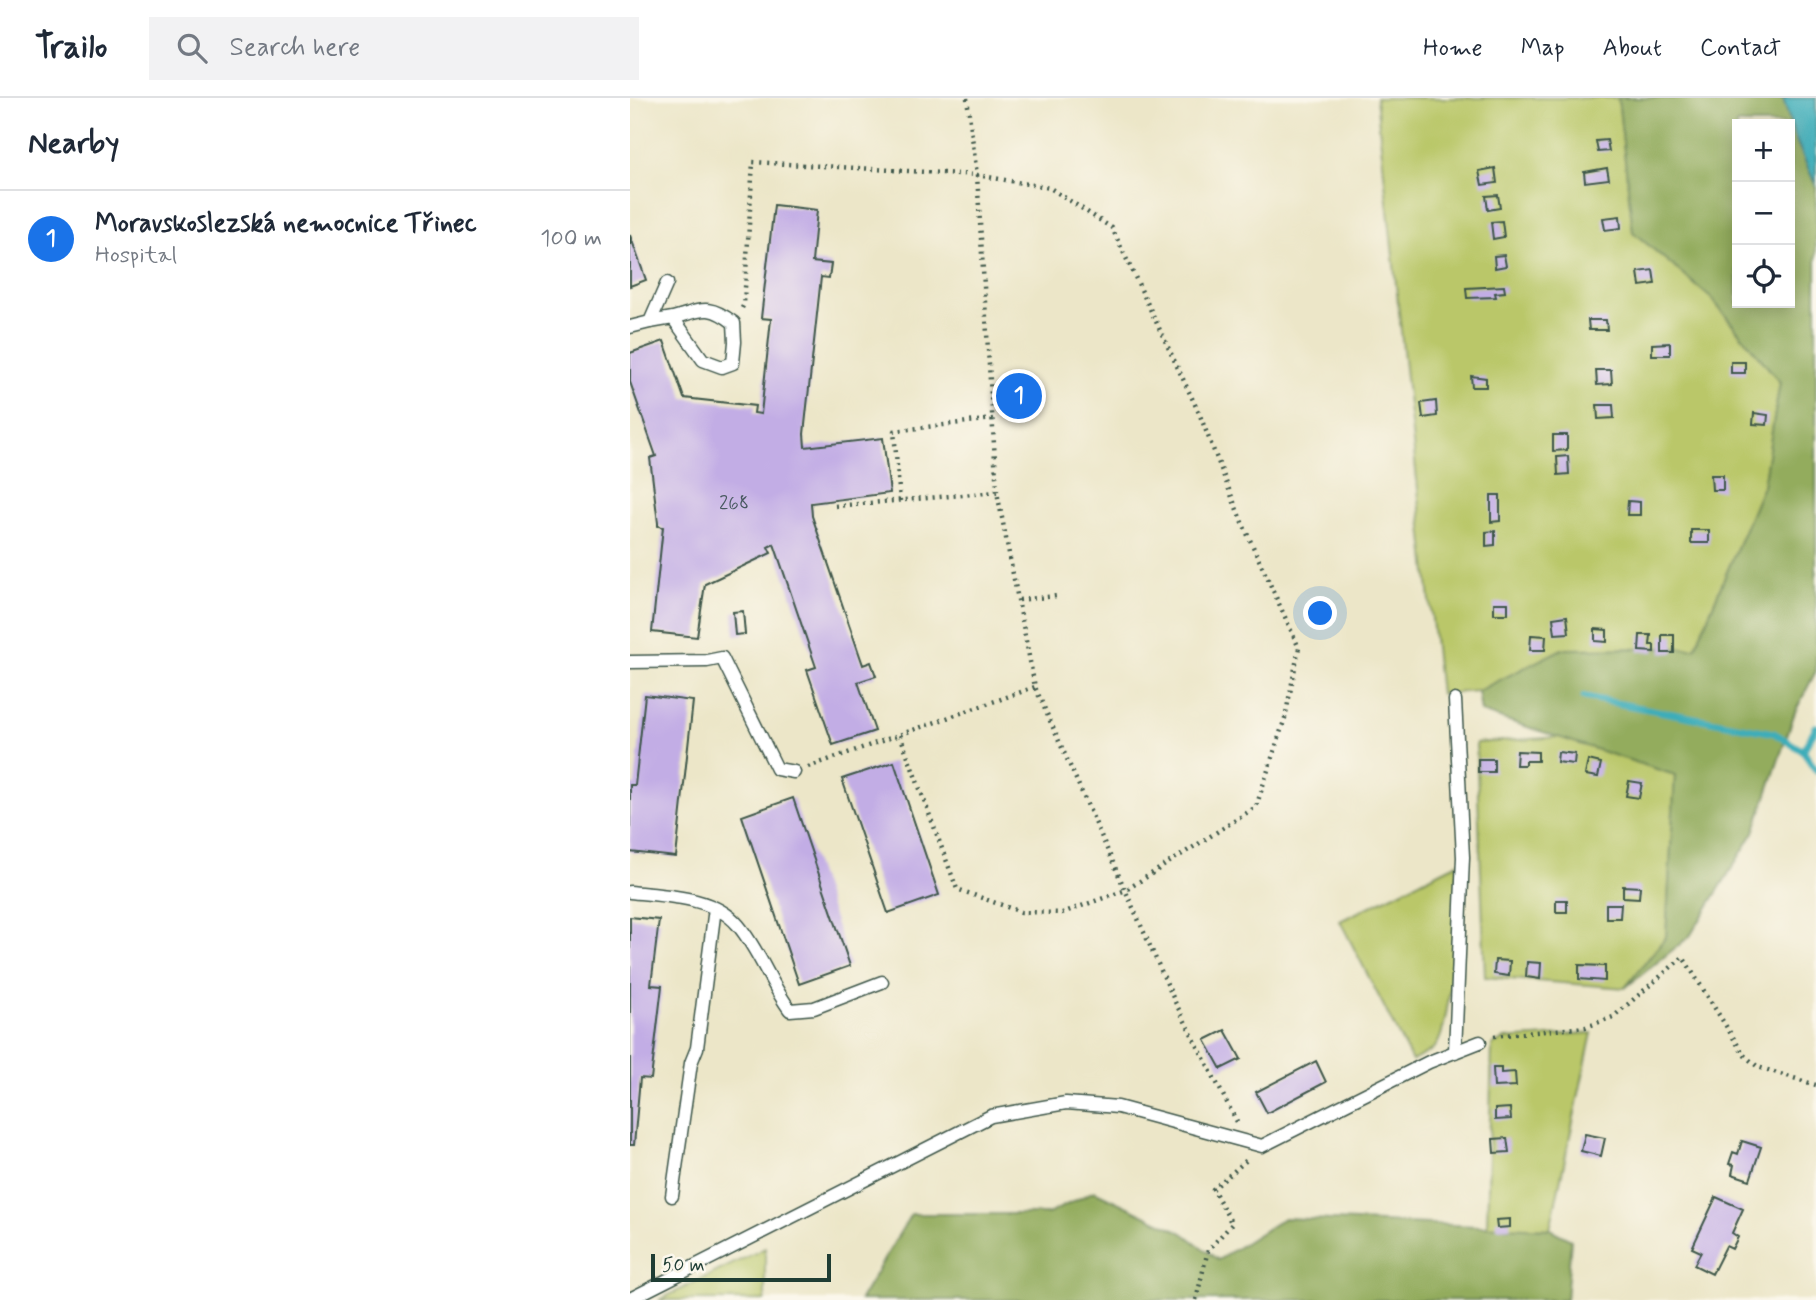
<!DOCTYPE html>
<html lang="en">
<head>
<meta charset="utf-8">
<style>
	:root { --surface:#fff; --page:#f2f2f3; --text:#1f2937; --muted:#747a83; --line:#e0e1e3; --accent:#1a73e8 }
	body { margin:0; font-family:Mynerve,sans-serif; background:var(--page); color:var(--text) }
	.controls { position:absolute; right:21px; top:21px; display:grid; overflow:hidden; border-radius:0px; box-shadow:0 4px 18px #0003 }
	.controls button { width:63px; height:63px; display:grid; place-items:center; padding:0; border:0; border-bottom:2px solid var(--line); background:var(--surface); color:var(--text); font:35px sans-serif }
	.scale { position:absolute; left:21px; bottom:18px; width:180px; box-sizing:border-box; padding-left:7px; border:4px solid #1f3d34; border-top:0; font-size:19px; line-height:24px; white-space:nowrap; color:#1f3d34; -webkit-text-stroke:5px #fbf7ec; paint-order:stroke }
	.you { position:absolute; left:691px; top:516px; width:24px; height:24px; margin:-18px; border:5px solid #fff; border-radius:50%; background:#1a73e8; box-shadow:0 0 0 10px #1a73e833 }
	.badge { display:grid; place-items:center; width:46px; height:46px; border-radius:50%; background:var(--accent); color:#fff; font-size:23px; font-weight:700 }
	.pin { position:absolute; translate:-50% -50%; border:4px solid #fff; box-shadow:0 2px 7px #0006 }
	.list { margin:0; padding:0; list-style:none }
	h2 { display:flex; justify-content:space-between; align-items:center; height:91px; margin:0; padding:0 28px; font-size:30px }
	h2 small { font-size:23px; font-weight:400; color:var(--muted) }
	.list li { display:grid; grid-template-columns:46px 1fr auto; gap:21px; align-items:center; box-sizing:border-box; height:98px; padding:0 28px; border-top:2px solid var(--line) }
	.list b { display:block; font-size:26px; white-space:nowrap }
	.list p { margin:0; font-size:23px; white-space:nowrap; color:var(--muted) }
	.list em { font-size:23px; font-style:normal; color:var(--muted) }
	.icon { flex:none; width:38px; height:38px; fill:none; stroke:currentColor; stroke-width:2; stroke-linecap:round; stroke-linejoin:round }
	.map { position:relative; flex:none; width:1186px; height:1202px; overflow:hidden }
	header { display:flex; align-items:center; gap:42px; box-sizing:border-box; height:98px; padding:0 35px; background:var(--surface); border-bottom:2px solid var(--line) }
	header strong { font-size:33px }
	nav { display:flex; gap:38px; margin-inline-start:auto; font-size:24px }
	.search { width:490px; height:63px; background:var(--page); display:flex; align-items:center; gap:18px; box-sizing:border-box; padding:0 24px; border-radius:0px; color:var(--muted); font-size:26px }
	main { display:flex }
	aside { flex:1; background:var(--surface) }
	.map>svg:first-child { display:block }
	.green { fill:#bac769; stroke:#6c824e; stroke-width:2 }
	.forest { fill:#93ac5d; stroke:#597448; stroke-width:2; fill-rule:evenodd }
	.water { fill:#3eadb9; stroke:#2e7576; stroke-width:2 }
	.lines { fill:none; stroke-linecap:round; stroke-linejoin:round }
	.stream { stroke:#3eadb9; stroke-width:7 }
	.building { fill:#c2ade5 }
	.service-casing { stroke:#3e564a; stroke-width:15 }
	.path { stroke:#3e564a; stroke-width:4.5; stroke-dasharray:2 5; stroke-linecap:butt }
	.service { stroke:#fff; stroke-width:12 }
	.labels { text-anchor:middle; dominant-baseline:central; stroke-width:5; stroke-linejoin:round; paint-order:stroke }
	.number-label { font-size:19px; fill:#485960 }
</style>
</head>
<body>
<header>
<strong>Trailo</strong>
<div class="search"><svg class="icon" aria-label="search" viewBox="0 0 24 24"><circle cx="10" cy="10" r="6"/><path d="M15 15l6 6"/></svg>Search here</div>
<nav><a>Home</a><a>Map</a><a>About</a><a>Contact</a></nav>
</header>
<main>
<aside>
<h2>Nearby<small></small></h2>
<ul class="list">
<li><span class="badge">1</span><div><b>Moravskoslezská nemocnice Třinec</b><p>Hospital</p></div><em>100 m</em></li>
</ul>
</aside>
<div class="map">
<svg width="1186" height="1202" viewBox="0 0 1186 1202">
	<rect width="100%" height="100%" fill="#fbf7ec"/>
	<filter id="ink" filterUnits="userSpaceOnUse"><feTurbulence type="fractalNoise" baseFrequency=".0143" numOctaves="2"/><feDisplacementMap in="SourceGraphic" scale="14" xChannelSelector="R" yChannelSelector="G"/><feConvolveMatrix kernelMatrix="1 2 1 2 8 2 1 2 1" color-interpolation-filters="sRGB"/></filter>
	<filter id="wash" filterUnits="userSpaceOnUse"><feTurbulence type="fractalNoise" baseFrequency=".00686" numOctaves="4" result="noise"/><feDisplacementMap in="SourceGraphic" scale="28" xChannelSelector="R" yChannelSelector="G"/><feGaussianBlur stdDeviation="1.57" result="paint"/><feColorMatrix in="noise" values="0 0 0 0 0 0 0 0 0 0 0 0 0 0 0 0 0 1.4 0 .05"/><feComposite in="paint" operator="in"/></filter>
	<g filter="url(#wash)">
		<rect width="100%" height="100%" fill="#ece6c8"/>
		<path class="green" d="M746,0h242l15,134 78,66 69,84 -17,104 -68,162 -133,1 -84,42 -38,3z
			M929,639l116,38 -9,162 -41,51 -140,-11 -9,-234z
			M828,765c-2,33 -5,165 -23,184 -6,6 -16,10 -23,14l-72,-140z
			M962,935l-42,196 -63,-2 5,-182 13,-6z
			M135,1150v52h-106z"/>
		<path class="forest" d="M988,0h165l12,40 21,48v485l-21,41 -41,120 -64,104 -65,52 41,-51 9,-162 -194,-63 -3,-21 84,-42 133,-1 68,-162 17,-104 -69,-84 -78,-66zM1107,26h53v179h-53z
			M464,1093l89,42 35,27 66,-42 266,11 21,11 -5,60h-706l51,-86h137z"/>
		<path class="water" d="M1153,0h33v88l-21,-48z"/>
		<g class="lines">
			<path class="stream" d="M954,599l190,36 29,18
				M1186,629l-13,24 13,19"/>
		</g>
		<g id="blocks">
			<path class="building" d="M977,42l2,11 -11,1 -2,-11z
				M865,70l2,15 -15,2 -3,-14z
				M977,70l2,11 -24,3 -1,-10z
				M868,97l2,13 -12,2 -2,-14z
				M144,107l43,5 -5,52 19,2 -2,14 -8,-1 -17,157 1,13 78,-9 7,55 -79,10 1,13 51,149 8,-3 5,14 -18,6 17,49 -42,14 -26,-75 9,-3 -42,-123 -6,3 3,6 -66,31 -8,53 -45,-5 11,-105 -5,-1v-3l-8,-65 6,-2 -26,-74v-29l34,-12 20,57 71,8 -1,7 7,1 10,-95 -10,-1z
				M990,118l1,12 -16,2 -2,-12z
				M872,123l2,16 -11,2 -2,-17z
				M0,137l16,45 -16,6z
				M874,157l2,11 -11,2 -1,-12z
				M1023,172l2,14 -15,2 -2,-14z
				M874,188l1,6 -10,1 1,4 -29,1 -1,-10z
				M958,222h18l1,10h-18z
				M1040,245v12h-18v-11z
				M1101,264h14v11h-14z
				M966,272h15l1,14 -15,1z
				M841,278l15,2v9h-14z
				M806,303l1,15 -14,2 -2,-15z
				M967,307h16l1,13 -16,1z
				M1124,315l14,2 -1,10 -14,-1z
				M923,337h14v15l-14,1z
				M938,358l1,18 -11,1 -1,-18z
				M1081,377h12v15h-11z
				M861,397h9v26l-9,1z
				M998,403l12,1v13h-13z
				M1061,432h18v13h-18z
				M865,433v14l-9,1v-14z
				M864,505h14v11h-14z
				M113,513l2,23 -10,1 -2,-23z
				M937,518l2,17 -14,1 -2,-16z
				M965,531l12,1v12l-12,-1z
				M901,537l15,1 -1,14h-15z
				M1010,537h11l-1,10h4v7l-15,-1z
				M1032,537h12v18h-12z
				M15,597l48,6 -17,156 -46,-5v-67h5z
				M887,653l21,1v9h-13v4h-9z
				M928,654l17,2 -1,10 -17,-2z
				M848,661h16v13h-16z
				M958,662l13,3 -3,14 -13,-2z
				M264,664l45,133 -51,18 -46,-134z
				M999,683l13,2 -3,15 -13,-2z
				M163,700l57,168 -51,18 -57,-168z
				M993,788l17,1 -1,11 -16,-1z
				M926,802h11v12h-11z
				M976,806h15l-1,14h-14z
				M0,819l29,3 -8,65 11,1 -11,93 -11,-1 -6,67h-4z
				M865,862l15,1 -1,15 -15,-2z
				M897,864l14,1 -1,16 -14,-2z
				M949,867l26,1v15l-26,-2z
				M595,932l16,29 -20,10 -16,-29z
				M686,963l10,21 -59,31 -11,-21z
				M863,970h8v5l14,-1 1,14 -22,1z
				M880,1010l1,11 -16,1v-11z
				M955,1036l20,4 -4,18 -20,-5z
				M877,1040l2,14 -15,1 -1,-14z
				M1112,1043l19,6 -11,33 -18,-6 2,-9 -5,-1 4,-12 5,2z
				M1086,1099l27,12 -11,24 6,4 -6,12 -6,-3 -14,28 -18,-9 7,-13 -9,-4z
				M880,1121v8l-13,1 -1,-8z"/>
		</g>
	</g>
	<g filter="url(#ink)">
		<use href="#blocks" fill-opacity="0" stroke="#3e564a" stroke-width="2"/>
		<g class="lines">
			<defs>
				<path id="service" d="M20,224l23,-4 30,42 19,7 11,-4 2,-21 -1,-19c-26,-20 -32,-13 -61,-5
					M0,229l20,-5 17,-39
					M0,564l77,-1 15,-3 55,111 17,3
					M825,602l8,157 -8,195
					M0,794c35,4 83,4 108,33 21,25 32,58 52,85l24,-2 68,-26
					M42,1098l19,-133 6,-15 18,-140
					M0,1201l361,-183 75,-13 52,4 144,39 167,-84 51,-20"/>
			</defs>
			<use href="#service" class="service-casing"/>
			<path class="path" d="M112,210l2,-4 9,-142 224,13 20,317 38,195 140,315 62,120
				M270,403l-6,-70 99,-12
				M205,408l162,-14
				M389,502l38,-4
				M270,637l57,154 64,23 41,1 64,-23 130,-83 29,-89 14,-70 -58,-128 -42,-107 -87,-185 -62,-40 -73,-13 -10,-77
				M178,669l227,-80
				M864,938l92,-9 27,-10 70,-60 61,98 14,12 58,18
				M566,1202l12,-50 24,-26 -19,-35 35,-30"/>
			<use href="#service" class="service"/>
		</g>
	</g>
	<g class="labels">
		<g class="number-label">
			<text x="104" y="405">268</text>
		</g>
	</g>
</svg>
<div class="controls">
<button>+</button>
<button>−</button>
<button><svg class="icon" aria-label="locate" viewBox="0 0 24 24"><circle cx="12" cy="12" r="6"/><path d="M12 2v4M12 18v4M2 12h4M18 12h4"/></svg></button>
</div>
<div class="scale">50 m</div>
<div class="you"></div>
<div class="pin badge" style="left:389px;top:298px">1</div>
</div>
</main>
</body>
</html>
